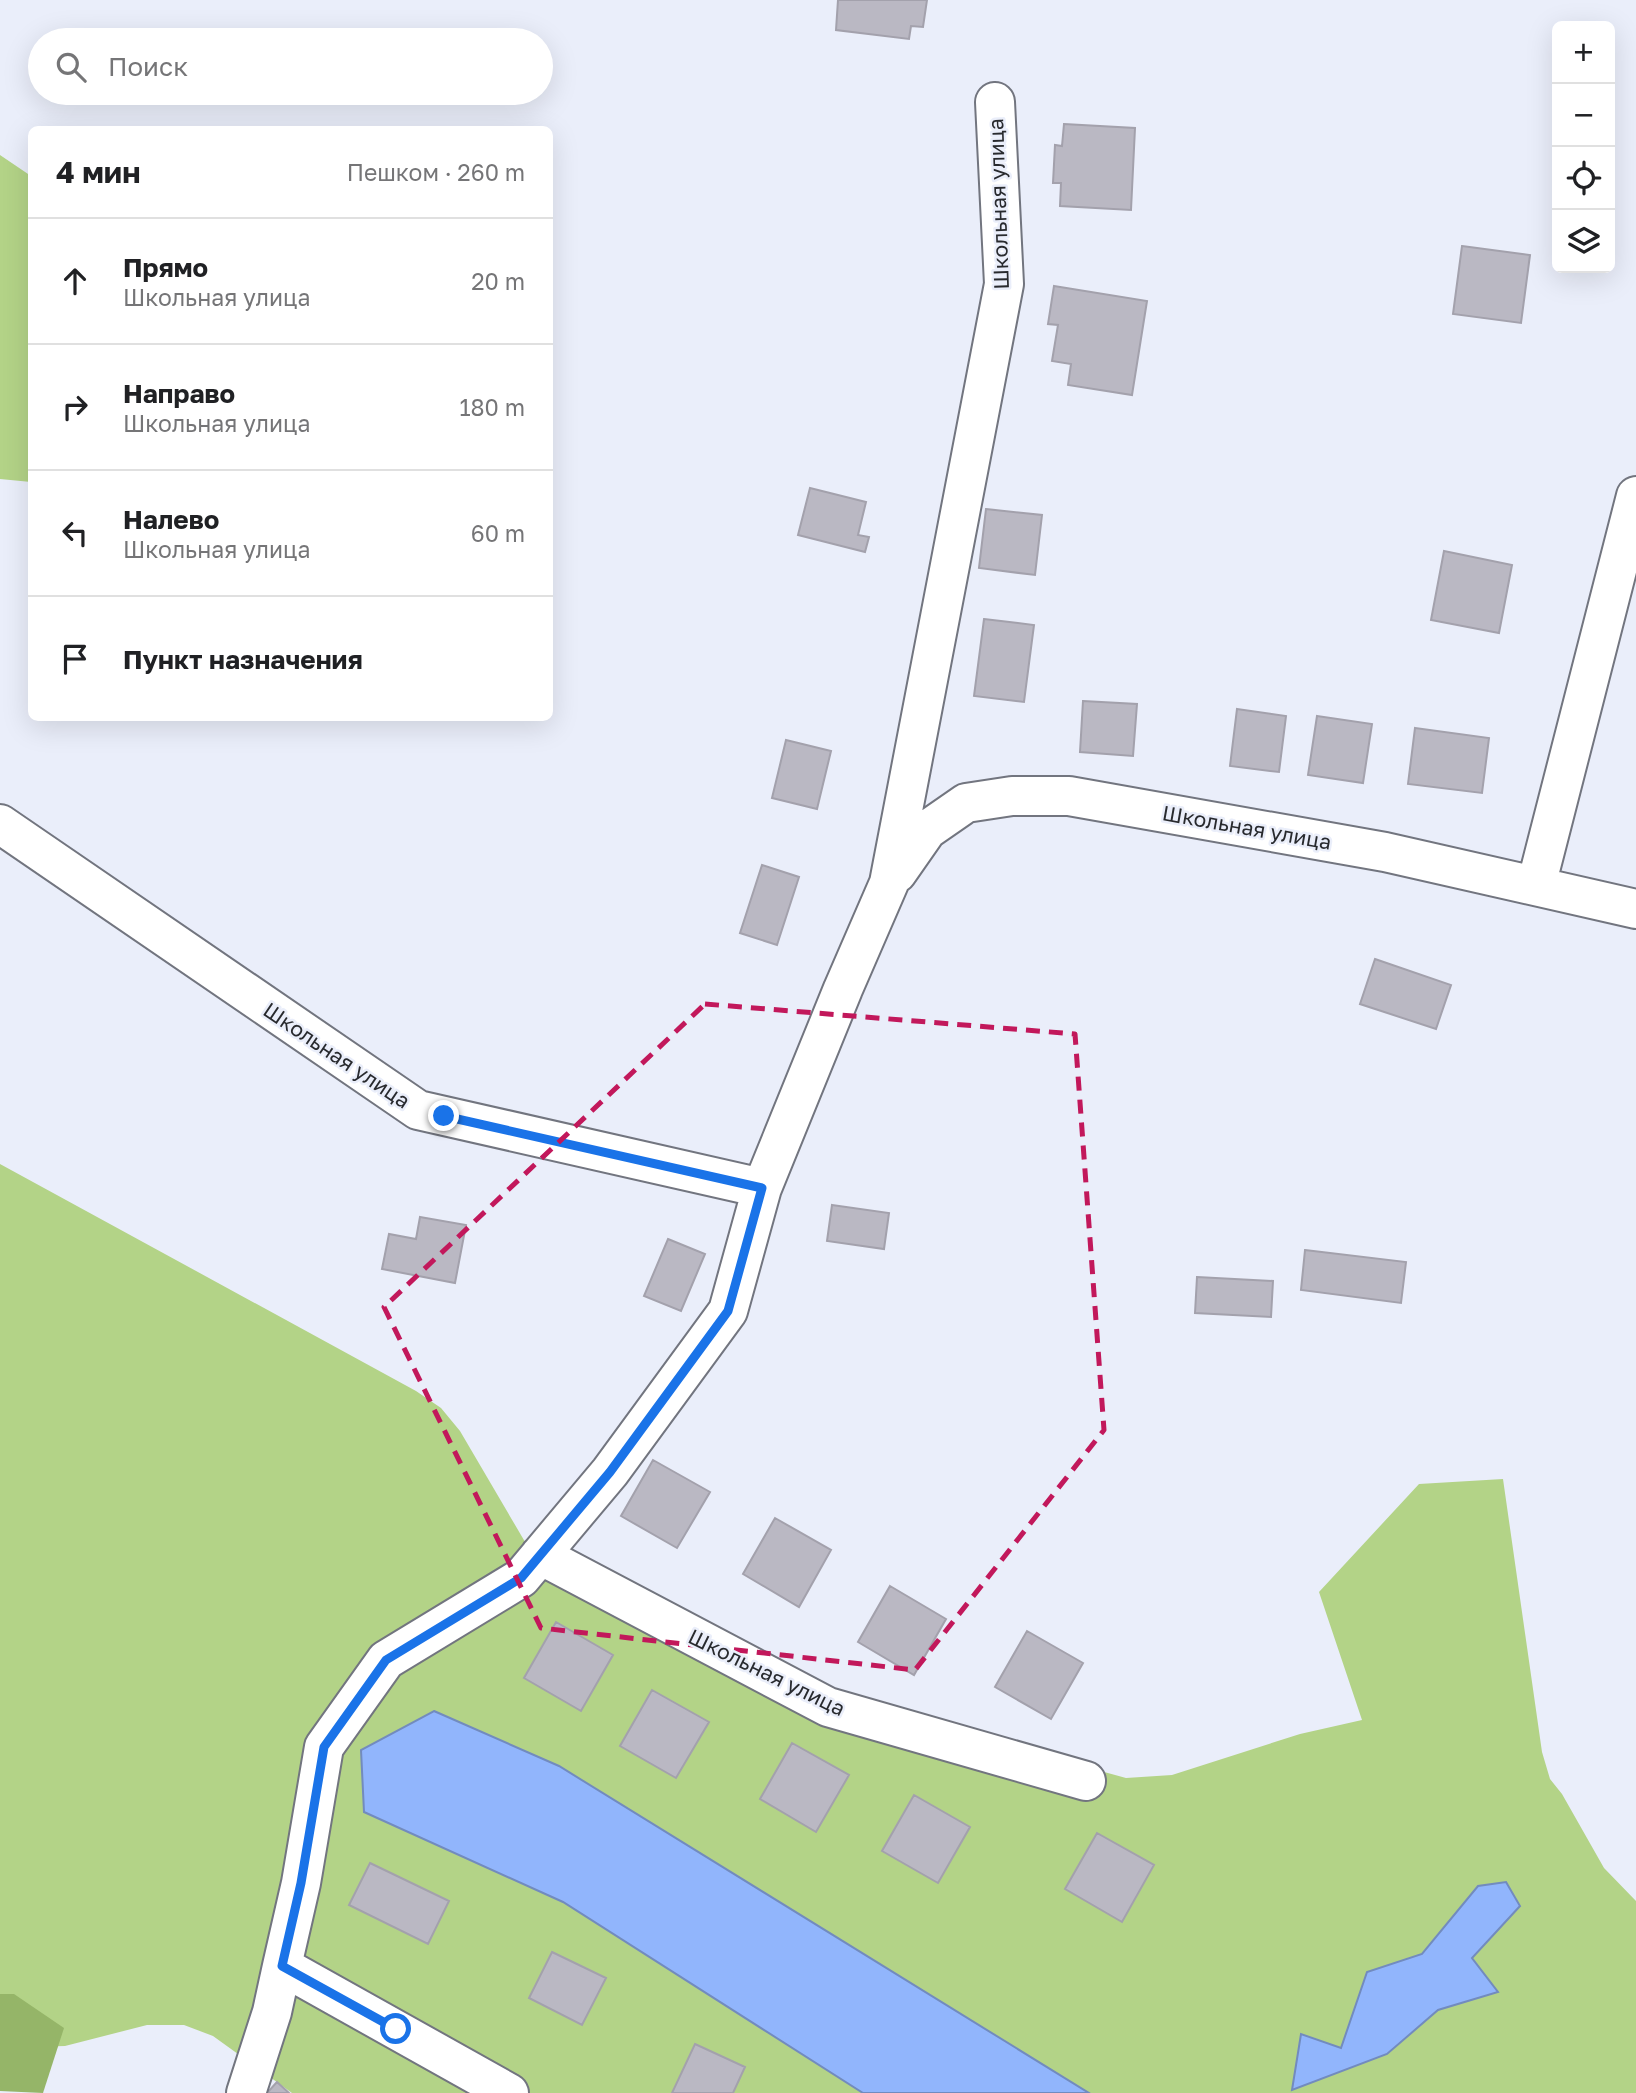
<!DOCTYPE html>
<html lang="ru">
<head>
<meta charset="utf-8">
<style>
	:root { --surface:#fff; --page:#f6f6f6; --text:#202124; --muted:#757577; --line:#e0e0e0 }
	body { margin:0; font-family:"Golos Text",sans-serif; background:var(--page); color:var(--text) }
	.controls { position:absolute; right:21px; top:21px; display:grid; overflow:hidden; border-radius:10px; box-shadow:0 7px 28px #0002 }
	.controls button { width:63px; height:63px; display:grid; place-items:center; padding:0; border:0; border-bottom:2px solid var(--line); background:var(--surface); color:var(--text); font:35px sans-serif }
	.stop { position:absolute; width:21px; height:21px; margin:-16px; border:5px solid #1a73e8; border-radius:50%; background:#fff }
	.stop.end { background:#1a73e8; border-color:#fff; box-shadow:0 2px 7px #0008 }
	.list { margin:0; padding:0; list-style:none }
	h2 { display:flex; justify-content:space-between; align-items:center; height:91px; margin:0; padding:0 28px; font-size:30px }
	h2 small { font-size:23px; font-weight:400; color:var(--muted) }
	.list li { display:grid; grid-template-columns:46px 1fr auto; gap:21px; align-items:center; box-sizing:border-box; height:126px; padding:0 28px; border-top:2px solid var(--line) }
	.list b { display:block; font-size:26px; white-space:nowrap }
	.list p { margin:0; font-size:23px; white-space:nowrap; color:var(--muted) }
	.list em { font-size:23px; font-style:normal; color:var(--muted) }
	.icon { flex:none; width:38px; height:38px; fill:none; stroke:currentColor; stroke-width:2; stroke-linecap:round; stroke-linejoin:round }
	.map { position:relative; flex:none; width:1636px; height:2093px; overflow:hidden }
	.search { position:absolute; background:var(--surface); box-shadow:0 7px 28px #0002; left:28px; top:28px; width:525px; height:77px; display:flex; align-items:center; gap:18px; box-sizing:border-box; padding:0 24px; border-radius:38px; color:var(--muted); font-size:26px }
	.panel { position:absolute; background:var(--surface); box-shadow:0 7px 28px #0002; left:28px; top:126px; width:525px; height:595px; border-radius:10px }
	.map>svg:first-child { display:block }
	.green { fill:#b3d387 }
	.forest { fill:#95b568 }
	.water { fill:#91b5fc; stroke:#728bbe; stroke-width:2 }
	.building { fill:#bab8c3; stroke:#a3a1ac; stroke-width:2 }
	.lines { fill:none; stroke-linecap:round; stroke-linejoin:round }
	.minor-casing { stroke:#72757f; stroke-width:42 }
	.minor { stroke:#fff; stroke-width:38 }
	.route { stroke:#1a73e8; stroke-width:9 }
	.marked { fill:none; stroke:#c2185b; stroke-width:5; stroke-dasharray:14 9; stroke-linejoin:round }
	.labels { text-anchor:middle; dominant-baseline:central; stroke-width:5; stroke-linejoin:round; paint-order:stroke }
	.street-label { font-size:21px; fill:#282a2e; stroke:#eaeefa }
</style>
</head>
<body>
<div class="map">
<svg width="1636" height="2093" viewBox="0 0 1636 2093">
	<rect width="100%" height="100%" fill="#eaeefa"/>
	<path class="green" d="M0,155l31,21v306l-31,-3z
		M0,1164l416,227 25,17 19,23 85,145 374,145 207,57 46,-3 128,-41 62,-14 -43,-128 100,-108 84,-5 39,273 8,27 12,15 42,74 32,33v192h-1344l-79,-57 -29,-11h-37l-82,21 -65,2z"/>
	<path class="forest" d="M0,1994h14l50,34 -21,65 -43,-2z"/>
	<path class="water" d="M434,1711l125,55 530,327h-226l-300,-191 -199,-90 -3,-62z
		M1506,1882l14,24 -48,52 26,34 -60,18 -51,44 -95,36 9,-56 40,14 26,-76 55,-18 56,-68z"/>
	<path class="building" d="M838,0h89l-4,27 -12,-1 -2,13 -73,-9z
		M1064,124l71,4 -4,82 -71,-4 1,-23h-8l2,-38 7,1z
		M1462,246l68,9 -9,68 -68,-9z
		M1054,286l93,15 -15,94 -64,-10 3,-21 -19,-3 6,-36 -10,-1z
		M810,488l56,14 -8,33 11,2 -4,15 -67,-17z
		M986,509l56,6 -7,60 -56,-7z
		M1444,551l68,14 -13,68 -68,-13z
		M984,619l50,6 -10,77 -50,-6z
		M1083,701l54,3 -4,52 -53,-4z
		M1237,709l49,7 -7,56 -49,-6z
		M1317,716l55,8 -9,59 -55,-8z
		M1415,728l74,10 -7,55 -74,-9z
		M786,740l45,11 -14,58 -45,-11z
		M762,865l37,12 -22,68 -37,-12z
		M1375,959l76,26 -15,44 -76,-25z
		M832,1205l57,8 -5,36 -57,-8z
		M420,1217l46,8 -11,58 -73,-14 7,-35 27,5z
		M668,1239l37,15 -24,57 -37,-15z
		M1305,1250l101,12 -5,41 -100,-13z
		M1197,1277l76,4 -2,36 -76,-4z
		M653,1460l57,32 -33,56 -56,-32z
		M775,1518l56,32 -32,57 -56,-33z
		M890,1586l56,33 -32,56 -56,-33z
		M556,1622l57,33 -32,56 -57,-33z
		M1027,1631l56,32 -32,56 -56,-32z
		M652,1690l57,32 -33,56 -56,-32z
		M792,1743l57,32 -33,57 -56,-33z
		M914,1795l56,32 -32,56 -56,-32z
		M1097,1833l57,32 -32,57 -57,-33z
		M370,1863l79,38 -21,43 -79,-39z
		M552,1952l54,26 -24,47 -53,-27z
		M695,2044l50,23 -12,26h-61z
		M277,2082l12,11h-22z"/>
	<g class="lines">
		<defs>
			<path id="minor" d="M0,824l418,286 344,78
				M897,873l30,-43 39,-27 46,-7h57l316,56 251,57
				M1536,886l100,-390
				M540,1555l288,152 258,74
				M282,1966l227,127
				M246,2093l26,-81 10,-46 19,-83 23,-136 62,-87 135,-82 89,-106 118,-161 34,-123 81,-199 46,-106 115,-599 -9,-182"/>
		</defs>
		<use href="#minor" class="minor-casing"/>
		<use href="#minor" class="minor"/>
	</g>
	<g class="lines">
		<path class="route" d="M396,2029l-114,-63 19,-83 23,-136 62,-87 135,-82 89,-106 118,-161 34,-123 -318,-72"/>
	</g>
	<path class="marked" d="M705,1004l370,30 29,396 -189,240 -374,-42 -157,-321z"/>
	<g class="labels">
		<g class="street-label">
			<text transform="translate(998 204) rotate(-92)">Школьная улица</text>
			<text transform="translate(1247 827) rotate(10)">Школьная улица</text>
			<text transform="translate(337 1055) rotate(34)">Школьная улица</text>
			<text transform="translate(767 1672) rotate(26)">Школьная улица</text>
		</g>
	</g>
</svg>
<div class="controls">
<button>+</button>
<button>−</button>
<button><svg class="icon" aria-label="locate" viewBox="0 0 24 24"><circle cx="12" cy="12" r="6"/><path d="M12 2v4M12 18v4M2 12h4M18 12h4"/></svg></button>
<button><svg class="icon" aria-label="layers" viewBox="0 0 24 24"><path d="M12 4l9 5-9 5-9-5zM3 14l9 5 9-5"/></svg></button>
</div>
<div class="stop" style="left:396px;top:2029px"></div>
<div class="stop end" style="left:444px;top:1116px"></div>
<div class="search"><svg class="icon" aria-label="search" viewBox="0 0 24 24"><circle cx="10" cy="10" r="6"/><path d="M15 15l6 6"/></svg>Поиск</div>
<section class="panel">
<h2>4 мин<small>Пешком · 260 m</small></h2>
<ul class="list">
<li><svg class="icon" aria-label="ahead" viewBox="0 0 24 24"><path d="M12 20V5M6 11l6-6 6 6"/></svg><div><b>Прямо</b><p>Школьная улица</p></div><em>20 m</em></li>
<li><svg class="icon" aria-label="right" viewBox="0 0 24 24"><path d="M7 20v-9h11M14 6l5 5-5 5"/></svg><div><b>Направо</b><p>Школьная улица</p></div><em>180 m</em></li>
<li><svg class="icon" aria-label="left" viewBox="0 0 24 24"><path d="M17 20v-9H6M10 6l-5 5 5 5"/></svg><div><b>Налево</b><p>Школьная улица</p></div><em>60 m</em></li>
<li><svg class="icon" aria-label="arrive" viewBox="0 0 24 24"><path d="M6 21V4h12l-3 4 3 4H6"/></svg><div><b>Пункт назначения</b></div></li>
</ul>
</section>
</div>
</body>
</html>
